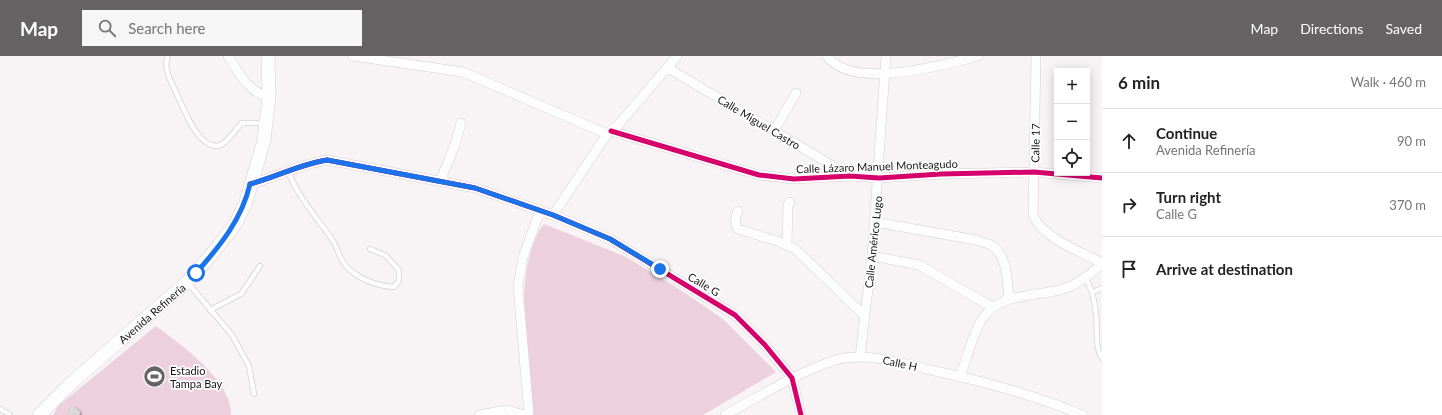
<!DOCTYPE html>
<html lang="en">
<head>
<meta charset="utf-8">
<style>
	:root { --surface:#fff; --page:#f6f6f6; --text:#222; --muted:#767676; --line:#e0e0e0; --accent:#666364 }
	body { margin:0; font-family:Lato,sans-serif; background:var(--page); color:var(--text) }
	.controls { position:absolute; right:12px; top:12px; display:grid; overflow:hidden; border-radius:0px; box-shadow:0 2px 10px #0003 }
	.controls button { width:36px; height:36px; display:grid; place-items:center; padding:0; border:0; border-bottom:1px solid var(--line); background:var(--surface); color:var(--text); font:20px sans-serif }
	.stop { position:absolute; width:12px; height:12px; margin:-9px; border:3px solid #1a73e8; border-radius:50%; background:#fff }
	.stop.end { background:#1a73e8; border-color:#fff; box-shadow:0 1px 4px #0008 }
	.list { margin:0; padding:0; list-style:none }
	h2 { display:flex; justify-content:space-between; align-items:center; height:52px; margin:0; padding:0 16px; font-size:17px }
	h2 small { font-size:13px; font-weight:400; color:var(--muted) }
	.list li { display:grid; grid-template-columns:26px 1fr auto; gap:12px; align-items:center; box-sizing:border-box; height:64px; padding:0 16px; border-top:1px solid var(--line) }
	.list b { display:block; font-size:15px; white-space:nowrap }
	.list p { margin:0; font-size:13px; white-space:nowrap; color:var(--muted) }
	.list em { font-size:13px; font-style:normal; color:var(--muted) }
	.icon { flex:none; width:22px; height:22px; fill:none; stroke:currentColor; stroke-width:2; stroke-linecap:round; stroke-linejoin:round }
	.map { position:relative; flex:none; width:1102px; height:359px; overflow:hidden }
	header { display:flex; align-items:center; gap:24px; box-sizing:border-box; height:56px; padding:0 20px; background:var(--accent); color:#fff }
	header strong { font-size:19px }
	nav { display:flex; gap:22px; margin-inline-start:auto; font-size:14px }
	.search { width:280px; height:36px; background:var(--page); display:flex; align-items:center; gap:10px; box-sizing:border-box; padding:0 14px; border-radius:0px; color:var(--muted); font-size:15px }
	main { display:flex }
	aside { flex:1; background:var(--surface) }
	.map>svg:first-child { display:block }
	.green { fill:#ecd1dd }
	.building { fill:#dedadc; stroke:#d4cfd1; filter:url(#shadow) }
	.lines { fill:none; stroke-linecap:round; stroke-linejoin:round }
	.service-casing { stroke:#d5d0d2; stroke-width:6 }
	.minor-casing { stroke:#d5d0d2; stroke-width:10 }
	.secondary-casing { stroke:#d5d0d2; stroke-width:14 }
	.service { stroke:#fefdfe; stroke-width:4.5 }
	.minor { stroke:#fefdfe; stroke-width:9 }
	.secondary { stroke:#fefdfe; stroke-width:13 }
	.cycleway-casing { stroke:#fff; stroke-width:8 }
	.cycleway { stroke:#d6006c; stroke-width:5 }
	.route { stroke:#1a73e8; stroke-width:5 }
	.labels { text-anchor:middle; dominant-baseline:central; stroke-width:3.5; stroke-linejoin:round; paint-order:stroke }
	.street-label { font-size:11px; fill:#181516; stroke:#fff }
	.poi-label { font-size:11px; fill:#181516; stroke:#fff; text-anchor:start }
</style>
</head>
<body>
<header>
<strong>Map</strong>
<div class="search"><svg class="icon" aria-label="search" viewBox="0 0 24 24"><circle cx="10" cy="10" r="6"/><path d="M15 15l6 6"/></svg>Search here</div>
<nav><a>Map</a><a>Directions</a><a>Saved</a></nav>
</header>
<main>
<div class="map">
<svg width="1102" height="359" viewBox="0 0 1102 359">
	<defs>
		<filter id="shadow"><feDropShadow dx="3.5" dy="2" stdDeviation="1" flood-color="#0004"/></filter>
	</defs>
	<rect width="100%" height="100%" fill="#f8f3f5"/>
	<path class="green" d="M544,168l80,32 52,31 47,32 53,53 -73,43h-172c-3,-52 -20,-148 13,-191z
		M156,270c24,18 77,55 75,89h-178l5,-9z"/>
	<path class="building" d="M72,350l8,6 -1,3h-12z"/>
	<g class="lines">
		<defs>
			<path id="service" d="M168,0c-6,14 5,28 10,41 7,14 19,49 39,49 10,-1 18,-17 25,-23h22
				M288,116c12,28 28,44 45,69 4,7 7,17 12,24 12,14 32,21 49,22l5,-6v-11l-14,-15 -15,-6
				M1085,221c7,12 10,23 11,37 2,13 -2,32 6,44
				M188,227l44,52 17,31 5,28
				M1093,236l9,-4
				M210,254l31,-16 19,-28
				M0,353l10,6"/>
			<path id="minor" d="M228,0c11,17 20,36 41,41
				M353,0l110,16 144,62
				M827,0c25,35 116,9 151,0
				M1036,0l-3,159c10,24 47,36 69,48
				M668,12l182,108
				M611,75l148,44 35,4 56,-3 29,2 62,-4 93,-2 68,6
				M774,75l22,-38
				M440,125l15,-36 6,-22
				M250,128c27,-7 50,-20 77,-24l148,28 78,27 57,24 125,76 30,30 27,33 9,37
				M738,155c-3,6 -4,12 0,18l39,12 18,8 70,67
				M553,159l54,-81 12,-10 58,-68
				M875,166l101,18c5,2 11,3 15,5 17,10 16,37 18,54
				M787,189l1,-40 2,-3
				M872,200l47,9 73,42
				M860,301l12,-101 14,-200
				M960,320c6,-15 14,-45 22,-57 18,-29 60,-21 87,-32 12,-5 23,-15 33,-23
				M479,359l28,-5 17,5
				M529,359l-11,-129 5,-29 17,-46
				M725,359c36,-19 72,-43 111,-55 29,-8 61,2 90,9 52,11 107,25 156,46"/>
			<g id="secondary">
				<path id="s1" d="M39,359l29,-29 119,-104 25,-28 24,-31 10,-21 18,-62 5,-43 -1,-41"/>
			</g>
		</defs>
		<use href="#service" class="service-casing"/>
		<use href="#minor" class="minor-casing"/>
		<use href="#secondary" class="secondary-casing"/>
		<use href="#service" class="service"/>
		<use href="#minor" class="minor"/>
		<use href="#secondary" class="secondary"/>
		<defs>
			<path id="cycleway" d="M611,75l148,44 35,4 56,-3 29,2 62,-4 93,-2 68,6
				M250,128c27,-7 50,-20 77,-24l148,28 78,27 57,24 125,76 30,30 27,33 9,37"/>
		</defs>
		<use href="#cycleway" class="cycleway-casing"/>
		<use href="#cycleway" class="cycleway"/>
	</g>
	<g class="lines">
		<path class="route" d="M196,217c24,-27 46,-54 54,-89 27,-7 50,-20 77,-24l148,28 78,27 57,24 50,30"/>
	</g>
	<defs>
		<symbol id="stadium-disc" viewBox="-11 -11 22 22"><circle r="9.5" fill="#666364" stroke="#fff"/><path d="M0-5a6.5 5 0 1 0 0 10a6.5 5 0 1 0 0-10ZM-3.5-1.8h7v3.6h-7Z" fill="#fff"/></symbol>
	</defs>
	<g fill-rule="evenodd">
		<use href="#stadium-disc" x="142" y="308" width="25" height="25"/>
	</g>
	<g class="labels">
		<g class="street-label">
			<text transform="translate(759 66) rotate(31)">Calle Miguel Castro</text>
			<text transform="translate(1035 87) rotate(-89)">Calle 17</text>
			<text transform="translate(877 110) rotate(-2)">Calle Lázaro Manuel Monteagudo</text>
			<text transform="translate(873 186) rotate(-84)">Calle Américo Lugo</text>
			<text transform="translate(704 228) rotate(31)">Calle G</text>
			<text stroke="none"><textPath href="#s1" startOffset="152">Avenida Refinería</textPath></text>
			<text transform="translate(900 307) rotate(12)">Calle H</text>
		</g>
		<g class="poi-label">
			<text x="170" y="314">Estadio<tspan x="170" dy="13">Tampa Bay</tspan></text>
		</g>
	</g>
</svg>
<div class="controls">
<button>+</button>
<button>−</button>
<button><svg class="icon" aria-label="locate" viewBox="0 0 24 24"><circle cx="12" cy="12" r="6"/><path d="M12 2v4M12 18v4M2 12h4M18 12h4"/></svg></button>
</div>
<div class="stop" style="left:196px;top:217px"></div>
<div class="stop end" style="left:660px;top:213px"></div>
</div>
<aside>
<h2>6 min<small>Walk · 460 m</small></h2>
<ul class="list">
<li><svg class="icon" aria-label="ahead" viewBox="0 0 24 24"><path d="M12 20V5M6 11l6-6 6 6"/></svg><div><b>Continue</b><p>Avenida Refinería</p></div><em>90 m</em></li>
<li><svg class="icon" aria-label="right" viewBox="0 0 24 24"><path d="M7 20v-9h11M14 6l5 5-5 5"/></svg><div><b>Turn right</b><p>Calle G</p></div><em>370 m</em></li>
<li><svg class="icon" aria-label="arrive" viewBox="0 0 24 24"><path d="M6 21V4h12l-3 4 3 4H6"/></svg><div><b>Arrive at destination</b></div></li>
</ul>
</aside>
</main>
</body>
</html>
